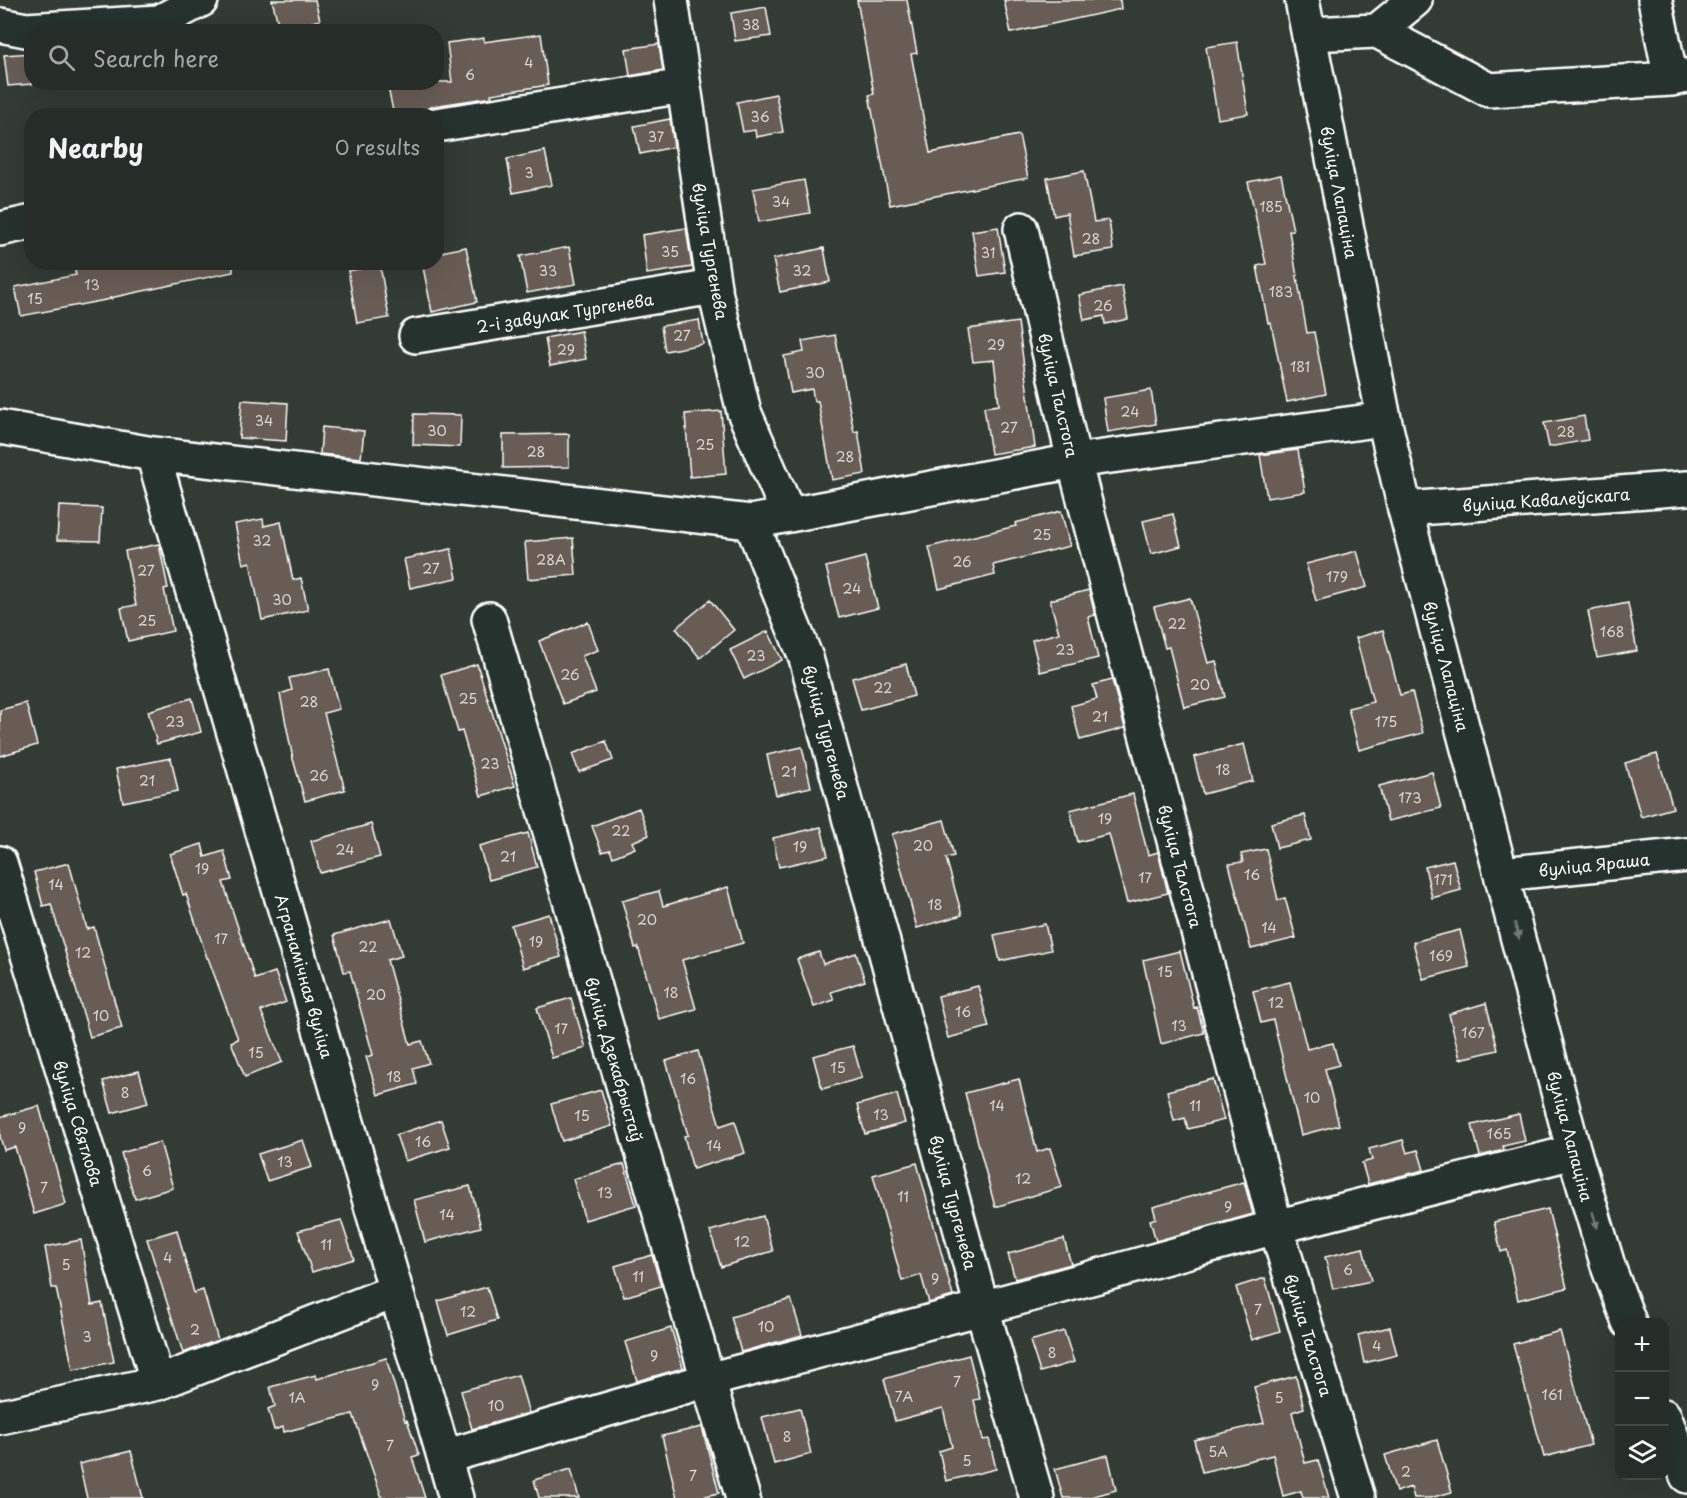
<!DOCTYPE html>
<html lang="en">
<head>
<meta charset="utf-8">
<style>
	:root { --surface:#262c28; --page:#2e3430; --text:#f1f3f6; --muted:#a4a7a8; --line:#424845 }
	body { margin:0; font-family:"Playpen Sans",sans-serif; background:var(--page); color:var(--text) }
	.controls { position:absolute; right:18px; bottom:18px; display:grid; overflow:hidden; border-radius:12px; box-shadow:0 6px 24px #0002 }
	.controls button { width:54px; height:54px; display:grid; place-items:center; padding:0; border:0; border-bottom:2px solid var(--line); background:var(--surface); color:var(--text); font:30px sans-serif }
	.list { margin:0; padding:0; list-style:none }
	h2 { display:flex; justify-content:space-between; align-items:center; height:78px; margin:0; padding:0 24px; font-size:26px }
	h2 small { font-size:20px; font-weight:400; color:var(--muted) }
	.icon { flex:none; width:33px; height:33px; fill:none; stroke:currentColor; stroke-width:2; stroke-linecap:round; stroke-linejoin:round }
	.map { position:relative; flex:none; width:1687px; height:1498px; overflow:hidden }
	.search { position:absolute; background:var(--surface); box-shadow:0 6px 24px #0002; left:24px; top:24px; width:420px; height:66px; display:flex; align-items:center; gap:15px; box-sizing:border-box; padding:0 21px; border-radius:24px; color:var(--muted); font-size:22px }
	.panel { position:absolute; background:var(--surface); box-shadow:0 6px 24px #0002; left:24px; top:108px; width:420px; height:162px; border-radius:24px }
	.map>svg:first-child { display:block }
	.building { fill:#685d54; stroke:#fff; stroke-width:1.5 }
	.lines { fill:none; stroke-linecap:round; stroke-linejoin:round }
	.minor-casing { stroke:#fff; stroke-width:38 }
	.major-casing { stroke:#fff; stroke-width:38 }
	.minor { stroke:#26332d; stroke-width:33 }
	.major { stroke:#26332d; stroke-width:33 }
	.oneway { fill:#727a76 }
	.labels { text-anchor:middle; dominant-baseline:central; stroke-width:5; stroke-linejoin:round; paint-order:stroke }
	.number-label { font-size:14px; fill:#d9d6d4 }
	.street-label { font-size:16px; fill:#fff; stroke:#26332d }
</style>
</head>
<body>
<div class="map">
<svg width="1687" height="1498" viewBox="0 0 1687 1498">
	<rect width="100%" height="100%" fill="#333b35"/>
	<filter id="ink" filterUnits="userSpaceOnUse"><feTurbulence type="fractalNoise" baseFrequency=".0167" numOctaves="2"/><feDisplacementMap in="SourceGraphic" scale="12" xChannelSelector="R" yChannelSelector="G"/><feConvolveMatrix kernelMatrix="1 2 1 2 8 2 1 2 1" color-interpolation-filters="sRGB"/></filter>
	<g filter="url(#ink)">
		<path class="building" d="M272,0h43l5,20 -40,11z
			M857,0h50l10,53 -6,1 19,99 89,-18 9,43 -138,27 -21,-110 5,-1z
			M1004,0h116l1,9 -110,24z
			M766,7l5,29 -36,5 -4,-28z
			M541,34l7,51 -57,9 1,3 -59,9 -8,4 -4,4 -6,2h-21l-7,-34h65l-5,-39 37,-5v4z
			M1237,42l11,72 -30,5 -12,-72z
			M659,44l4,26 -33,6 -4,-27z
			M32,53v31l-24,2 -4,-31z
			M776,94l7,38 -27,5 -1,-7 -12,2 -6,-30z
			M670,119l4,28 -34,7 -6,-28z
			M545,151l7,34 -39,8 -6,-34z
			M1084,171l10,51 15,-2 4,30 -39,6 -7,-43 -13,3 -7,-38z
			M1281,175l12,55 -4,1 18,102 7,-1 12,62 -39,8 -16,-79h-3l-11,-57 9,-2 -18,-82z
			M804,180l6,33 -51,9 -6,-33z
			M998,227l7,45 -26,4 -7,-45z
			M686,228l6,39 -45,7 -5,-39z
			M466,247l11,55 -45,10 -10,-50h14v-9z
			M569,247l7,37 -49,9 -7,-37z
			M824,248l6,34 -50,10 -7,-33z
			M102,262h131v10l-123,26 1,1 -90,17 -6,-29 61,-12 -2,-7z
			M380,265l9,53 -32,5 -9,-52z
			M1122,286l6,33 -23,5 -1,-8 -20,4 -5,-25z
			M699,320l4,24 -38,7 -4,-25z
			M1018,322l17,125 -44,7 -7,-47 15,-2 -5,-45 -21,2 -5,-33z
			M581,331l5,28 -36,7 -5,-28z
			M835,335l19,97 4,-1 7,43 -33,6 -14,-79h-4l-2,-12 -21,4 -7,-37 20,-4 -2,-11z
			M1151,390l5,34 -48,8 -5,-34z
			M242,400l46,3 -2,38 -47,-3z
			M721,411l5,63 -36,3 -5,-63z
			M414,414l47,1 -1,32 -47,-2z
			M1584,416l4,24 -39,7 -5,-24z
			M322,427l42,4 -3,27 -41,-4z
			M569,434v33l-66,1v-33z
			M1298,450l7,42 -38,6 -7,-43z
			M59,506l43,2 -2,33 -43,-1z
			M1061,511l9,35 -77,19 2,10 -56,14 -10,-42 87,-21 -1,-3z
			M1173,514l8,32 -30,8 -8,-33z
			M263,519l1,7 17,-4 12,58 8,-2 7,32 -46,10 -12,-58 -7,2 -8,-40z
			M573,538l3,37 -48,4 -3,-37z
			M159,544l9,44 -4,1 9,42 -45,10 -7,-33 15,-3 -11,-54z
			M451,549l6,29 -47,10 -6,-29z
			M1357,551l10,36 -51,14 -10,-37z
			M865,557l13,51 -39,10 -13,-51z
			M1089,590l6,25 -7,2 10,41 -58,14 -8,-32 27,-7 -9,-33z
			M1190,598l18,65 8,-2 9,36 -41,10 -15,-60 -4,1 -11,-41z
			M710,600l24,30 -34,28 -24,-30z
			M1628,603l9,48 -40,7 -9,-47z
			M588,622l10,28 -16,6 14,36 -33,12 -24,-63z
			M1383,630l17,65 12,-3 11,41 -64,17 -11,-42 25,-6 -17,-64z
			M768,631l14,29 -38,19 -14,-29z
			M477,664l38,122 -34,10 -19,-65 -4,1 -17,-57z
			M906,664l8,32 -53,14 -9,-32z
			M329,669l10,40 -15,4 21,77 -40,11 -12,-42 -13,-65 12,-4 -3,-12z
			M1112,680l13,48 -45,12 -9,-34 26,-7 -4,-14z
			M192,698l9,34 -44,12 -9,-33z
			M26,703l11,42 -37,11v-46z
			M606,741l7,19 -34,12 -7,-18z
			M1244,744l9,37 -50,13 -9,-37z
			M802,747l9,40 -35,8 -9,-40z
			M1657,754l16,54 -32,9 -16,-54z
			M171,758l7,33 -55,11 -7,-33z
			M1432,772l9,36 -53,13 -9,-35z
			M1133,794l15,61 10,-3 10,41 -41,10 -18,-69 -31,8 -8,-32z
			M639,808l10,27 -17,7 3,6 -22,9 -3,-7 -8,2 -10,-26z
			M1305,815l6,25 -34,8 -6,-25z
			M944,820l10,36 -8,2 16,57 -45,13 -25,-94z
			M371,824l9,33 -60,16 -9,-32z
			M821,827l7,29 -49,11 -6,-29z
			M528,833l9,34 -48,13 -10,-34z
			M202,844l3,13 19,-6 8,29 -9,2 32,97 20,-7 11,30 -25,9 21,51 -37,15 -14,-35 7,-3 -30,-81h-1l-21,-64 -3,1 -13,-41z
			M1266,849l12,51 7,-2 11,40 -45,11 -22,-85 14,-2 -2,-8z
			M1453,860l8,30 -29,8 -7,-31z
			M69,863l18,66 7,-2 28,101 -32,9 -39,-133 -8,2 -9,-34z
			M728,887l15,56 -61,17 14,49 -37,10 -21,-72 -3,1 -13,-47 37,-10 4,15z
			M549,914l12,43 -38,11 -12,-43z
			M391,919l11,37 -15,4 23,84 12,-3 7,22 -16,5 4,16 -39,11 -12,-38 7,-2 -23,-84 -6,1 -10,-37z
			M1045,924l6,26 -51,11 -6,-26z
			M1460,930l9,37 -46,12 -10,-37z
			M1180,951l14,57 3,-1 7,26 -43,11 -18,-84z
			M819,952l4,12 33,-11 9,28 -34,11 3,8 -20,7 -17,-48z
			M1290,982l17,67 26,-6 6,22 -14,4 14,56 -38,10 -28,-115 -12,3 -8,-32z
			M978,986l11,41 -41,11 -10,-42z
			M571,998l15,50 -34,10 -15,-50z
			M1486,1003l12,47 -38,9 -11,-45z
			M853,1046l9,32 -40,11 -9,-33z
			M698,1051l22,75 15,-5 10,32 -52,16 -9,-33 4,-1 -22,-74z
			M139,1071l9,32 -36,10 -9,-32z
			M1019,1079l18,73 13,-4 12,39 -67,20 -30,-114z
			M1213,1079l11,41 -36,9 -3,-11 -11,3 -7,-30z
			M601,1090l11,36 -50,15 -11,-37z
			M897,1094l8,29 -40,11 -8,-29z
			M39,1106l27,98 -32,10 -19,-67 -11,3 -4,-13v-20z
			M1519,1114l6,27 -22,5 1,4 -24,6 -8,-31z
			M441,1120l9,27 -45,14 -9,-26z
			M303,1140l9,27 -45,14 -9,-27z
			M1403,1140l4,13 11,-3 6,20 -56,14 -6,-21 10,-3 -3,-11z
			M160,1142l13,46 -38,11 -14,-46z
			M917,1163l36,133 -24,7 -8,-28 -19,6 -29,-106z
			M624,1164l12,41 -51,15 -12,-41z
			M1244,1182l9,32 -97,27 -6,-21 6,-2 -3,-11z
			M470,1186l11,41 -56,15 -11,-42z
			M1548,1209l19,79 -49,12 -11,-50 -6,2 -7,-30z
			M763,1216l10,35 -52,16 -11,-36z
			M341,1220l13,39 -42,13 -14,-41z
			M177,1230l17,63 9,-3 15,50 -35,13 -36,-114z
			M1064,1239l7,25 -56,15 -7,-25z
			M81,1240l11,65 10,-2 12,59 -41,8 -17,-82h-4l-7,-41z
			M1363,1248l8,33 -38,8 -8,-32z
			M652,1255l9,31 -37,11 -9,-31z
			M1265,1278l15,53 -28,9 -16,-53z
			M487,1287l10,33 -49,15 -10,-34z
			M791,1299l11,36 -61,17 -10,-35z
			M1390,1327l7,28 -33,8 -6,-28z
			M671,1328l12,40 -46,13 -12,-39z
			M1064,1331l10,31 -34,10 -10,-31z
			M1560,1331l31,114 -47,12 -31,-113z
			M969,1355l11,44 -6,1 9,40 6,-1 7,30 -50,12 -7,-30 13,-4 -9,-39 -48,13 -11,-42z
			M386,1358l19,63 2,-1 12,35 -7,2 13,41h-43l-29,-84 -69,18 -1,-5 -9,3 -6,-21 7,-3 -5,-19 46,-12 1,4z
			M518,1375l11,38 -57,16 -11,-38z
			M1296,1376l8,32 -12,4 13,51 13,-3 11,38h-26l-2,-7 -18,5 -10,-41 -71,17 -8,-32 70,-17 -10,-36z
			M800,1408l11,46 -37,10 -12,-47z
			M702,1427l17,66 -22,5h-20l-15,-62z
			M1437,1440l15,52 -22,6h-16l-3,-11 -15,5 -11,-37z
			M131,1451l12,47h-56l-8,-34z
			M1108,1455l8,35 -29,8h-24l-8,-29z
			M571,1469l8,29h-40l-5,-18z"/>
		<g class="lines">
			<defs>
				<path id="minor" d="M671,0l43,287 30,125 45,103 -38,7 55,136 176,650 55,190
					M1655,0l16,79
					M0,25l26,5 133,-8 42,-22
					M1377,31l38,-31
					M1309,34l68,-3 112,59 182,-11 16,-3
					M436,125l248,-39
					M0,229l32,-7
					M1021,229l53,232 202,766 82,271
					M416,336l298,-49
					M0,427l153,27 598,68
					M153,454l303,1044
					M1405,509l282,-21
					M789,515l285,-54 310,-42
					M489,619l219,761 35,118
					M0,863l158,520
					M0,1417l158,-34 238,-92
					M444,1457l264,-77 274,-72 294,-81 298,-75"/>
				<path id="major" d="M1302,0l82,419 21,90 169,643 35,117 20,53
					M1502,874l185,-19
					M1664,1416l23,60"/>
			</defs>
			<use href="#minor" class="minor-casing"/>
			<use href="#major" class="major-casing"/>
			<use href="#minor" class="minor"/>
			<use href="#major" class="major"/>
		</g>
		<defs><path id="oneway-solid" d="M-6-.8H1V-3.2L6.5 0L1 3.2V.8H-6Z" transform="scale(1.5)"/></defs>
		<g class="oneway">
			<use href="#oneway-solid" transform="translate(1517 931) rotate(75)"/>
			<use href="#oneway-solid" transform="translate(1595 1220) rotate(73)"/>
		</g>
	</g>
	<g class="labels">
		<g class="number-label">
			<text x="751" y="24">38</text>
			<text x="529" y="62">4</text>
			<text x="470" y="74">6</text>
			<text x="760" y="116">36</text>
			<text x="656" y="136">37</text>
			<text x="529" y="172">3</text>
			<text x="781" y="201">34</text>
			<text x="1271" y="206">185</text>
			<text x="1091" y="238">28</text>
			<text x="670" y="251">35</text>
			<text x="988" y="252">31</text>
			<text x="548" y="270">33</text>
			<text x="802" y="270">32</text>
			<text x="92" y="284">13</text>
			<text x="1281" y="291">183</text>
			<text x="35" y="298">15</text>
			<text x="1103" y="305">26</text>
			<text x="682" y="335">27</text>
			<text x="996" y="344">29</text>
			<text x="566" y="349">29</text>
			<text x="1300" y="366">181</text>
			<text x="815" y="372">30</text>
			<text x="1130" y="411">24</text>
			<text x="264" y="420">34</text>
			<text x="1009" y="427">27</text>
			<text x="437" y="430">30</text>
			<text x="1566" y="431">28</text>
			<text x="705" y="444">25</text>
			<text x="536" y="451">28</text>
			<text x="845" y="456">28</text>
			<text x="1042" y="534">25</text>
			<text x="262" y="540">32</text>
			<text x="551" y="559">28А</text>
			<text x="962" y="561">26</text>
			<text x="431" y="568">27</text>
			<text x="146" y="570">27</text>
			<text x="1337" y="576">179</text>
			<text x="852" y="588">24</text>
			<text x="282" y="599">30</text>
			<text x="147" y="620">25</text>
			<text x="1177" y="623">22</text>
			<text x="1612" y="631">168</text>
			<text x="1065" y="649">23</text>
			<text x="756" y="655">23</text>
			<text x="570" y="674">26</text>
			<text x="1200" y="684">20</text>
			<text x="883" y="687">22</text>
			<text x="468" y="698">25</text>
			<text x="309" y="701">28</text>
			<text x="1100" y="716">21</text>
			<text x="175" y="721">23</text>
			<text x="1386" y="721">175</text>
			<text x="490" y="763">23</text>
			<text x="1223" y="769">18</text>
			<text x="789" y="771">21</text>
			<text x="319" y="775">26</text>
			<text x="147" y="780">21</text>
			<text x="1410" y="797">173</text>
			<text x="1105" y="818">19</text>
			<text x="621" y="830">22</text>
			<text x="923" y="845">20</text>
			<text x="800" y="846">19</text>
			<text x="345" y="849">24</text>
			<text x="508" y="856">21</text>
			<text x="202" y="868">19</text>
			<text x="1252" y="874">16</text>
			<text x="1145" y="877">17</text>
			<text x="1443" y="879">171</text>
			<text x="56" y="884">14</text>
			<text x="935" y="904">18</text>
			<text x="647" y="919">20</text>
			<text x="1269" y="927">14</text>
			<text x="221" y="938">17</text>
			<text x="536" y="941">19</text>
			<text x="368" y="946">22</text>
			<text x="83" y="952">12</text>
			<text x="1441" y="955">169</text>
			<text x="1165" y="971">15</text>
			<text x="671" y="992">18</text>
			<text x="376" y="994">20</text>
			<text x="1276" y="1002">12</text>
			<text x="963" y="1011">16</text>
			<text x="101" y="1015">10</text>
			<text x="1179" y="1025">13</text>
			<text x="561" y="1028">17</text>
			<text x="1473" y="1032">167</text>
			<text x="256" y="1052">15</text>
			<text x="838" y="1067">15</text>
			<text x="394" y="1076">18</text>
			<text x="688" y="1078">16</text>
			<text x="125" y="1092">8</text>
			<text x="1312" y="1097">10</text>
			<text x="997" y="1105">14</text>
			<text x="1195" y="1105">11</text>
			<text x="881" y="1114">13</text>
			<text x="582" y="1115">15</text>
			<text x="22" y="1127">9</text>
			<text x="1499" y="1133">165</text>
			<text x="423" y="1141">16</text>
			<text x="714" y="1145">14</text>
			<text x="285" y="1161">13</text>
			<text x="147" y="1170">6</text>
			<text x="1023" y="1178">12</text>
			<text x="44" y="1187">7</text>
			<text x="605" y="1192">13</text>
			<text x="903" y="1196">11</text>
			<text x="1228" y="1206">9</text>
			<text x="447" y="1214">14</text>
			<text x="742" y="1241">12</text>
			<text x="326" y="1244">11</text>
			<text x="168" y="1257">4</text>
			<text x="66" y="1264">5</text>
			<text x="1348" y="1269">6</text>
			<text x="638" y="1276">11</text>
			<text x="935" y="1278">9</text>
			<text x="1258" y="1309">7</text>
			<text x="468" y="1311">12</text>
			<text x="766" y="1326">10</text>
			<text x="195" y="1329">2</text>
			<text x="87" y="1336">3</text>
			<text x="1377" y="1345">4</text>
			<text x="1052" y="1352">8</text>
			<text x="654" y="1355">9</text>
			<text x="957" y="1381">7</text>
			<text x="375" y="1384">9</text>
			<text x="1552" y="1394">161</text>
			<text x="904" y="1396">7А</text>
			<text x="297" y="1397">1А</text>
			<text x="1279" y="1397">5</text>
			<text x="496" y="1405">10</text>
			<text x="787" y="1436">8</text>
			<text x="390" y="1445">7</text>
			<text x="1218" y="1451">5А</text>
			<text x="967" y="1460">5</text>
			<text x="1406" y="1471">2</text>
			<text x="693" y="1475">7</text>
		</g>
		<g class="street-label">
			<text transform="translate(1340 192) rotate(79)">вуліца Лапаціна</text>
			<text transform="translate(711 251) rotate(80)">вуліца Тургенева</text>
			<text transform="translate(565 312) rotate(-9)">2-і завулак Тургенева</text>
			<text transform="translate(1059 395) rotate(77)">вуліца Талстога</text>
			<text transform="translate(1546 499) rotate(-4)">вуліца Кавалеўскага</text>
			<text transform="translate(1447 666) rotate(75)">вуліца Лапаціна</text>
			<text transform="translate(827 732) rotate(75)">вуліца Тургенева</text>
			<text transform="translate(1594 864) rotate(-6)">вуліца Яраша</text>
			<text transform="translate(1181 866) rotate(75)">вуліца Талстога</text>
			<text transform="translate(305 976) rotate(74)">Агранамічная вуліца</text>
			<text transform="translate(615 1059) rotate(74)">вуліца Дзекабрыстаў</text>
			<text transform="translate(79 1123) rotate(73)">вуліца Святлова</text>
			<text transform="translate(1571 1136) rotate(75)">вуліца Лапаціна</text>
			<text transform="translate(954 1202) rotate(75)">вуліца Тургенева</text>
			<text transform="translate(1309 1335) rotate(73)">вуліца Талстога</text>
		</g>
	</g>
</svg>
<div class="controls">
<button>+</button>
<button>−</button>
<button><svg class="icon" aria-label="layers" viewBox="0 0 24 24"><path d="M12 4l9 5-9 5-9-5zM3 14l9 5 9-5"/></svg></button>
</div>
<div class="search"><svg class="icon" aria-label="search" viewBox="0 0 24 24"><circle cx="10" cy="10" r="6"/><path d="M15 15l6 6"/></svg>Search here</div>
<section class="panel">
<h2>Nearby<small>0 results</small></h2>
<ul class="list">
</ul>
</section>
</div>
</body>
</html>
